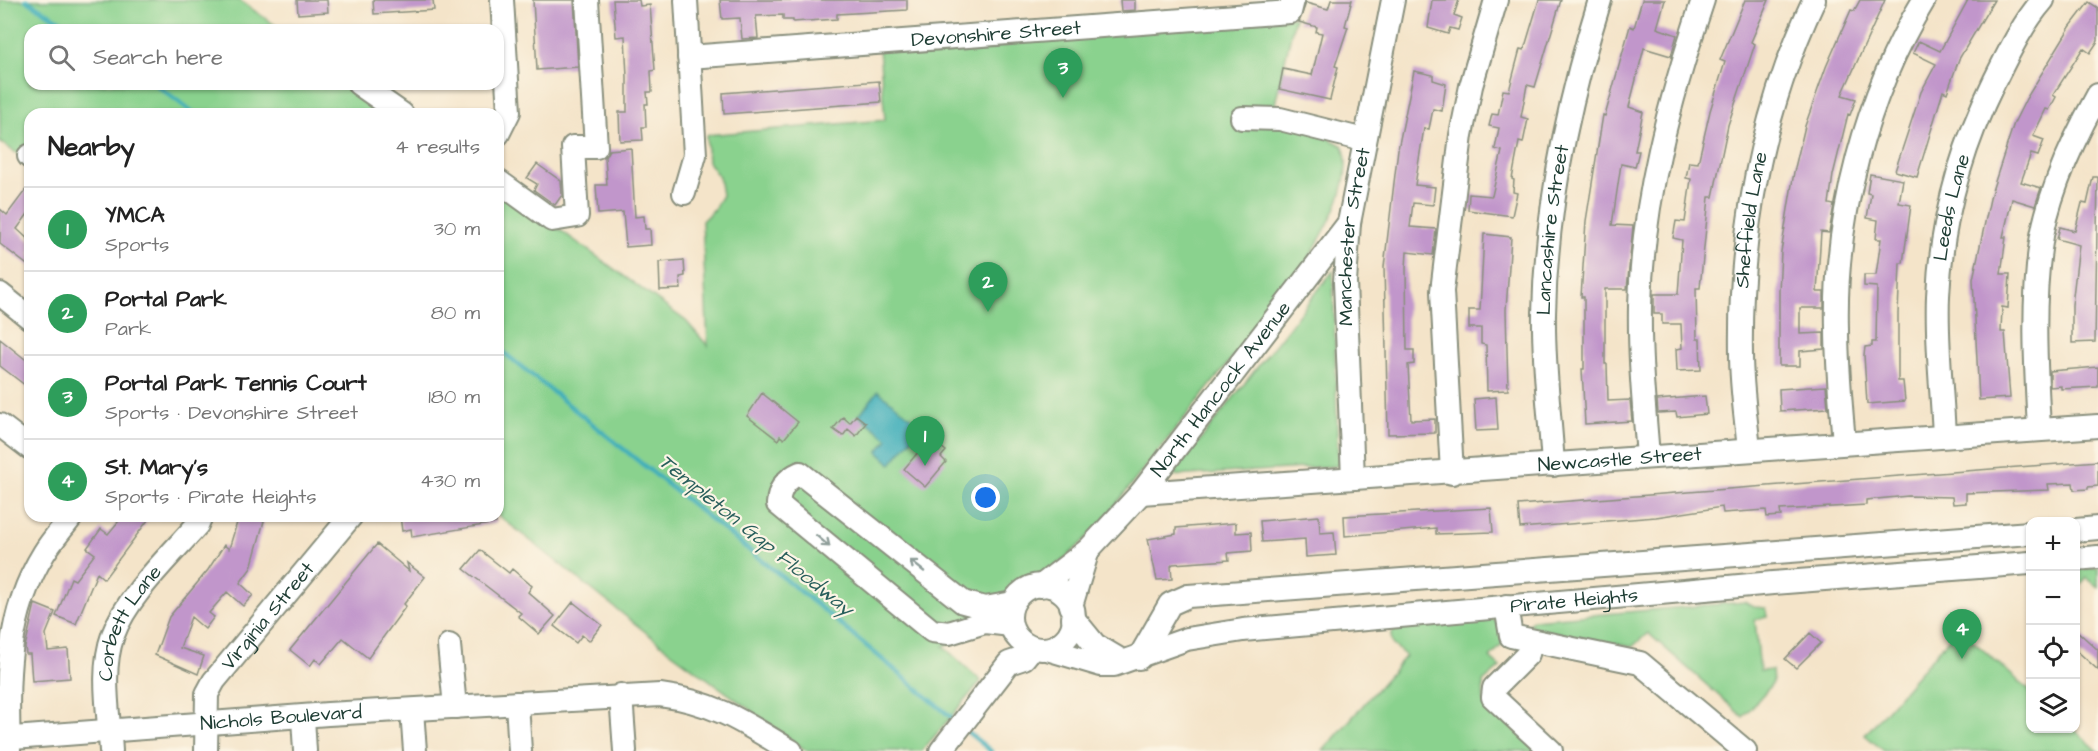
<!DOCTYPE html>
<html lang="en">
<head>
<meta charset="utf-8">
<style>
	:root { --surface:#fff; --page:#f2f2f2; --text:#222; --muted:#767676; --line:#e0e0e0; --accent:#c8321e }
	body { margin:0; font-family:"Architects Daughter",sans-serif; background:var(--page); color:var(--text) }
	.controls { position:absolute; right:18px; bottom:18px; display:grid; overflow:hidden; border-radius:12px; box-shadow:0 2px 4px #0004 }
	.controls button { width:54px; height:54px; display:grid; place-items:center; padding:0; border:0; border-bottom:2px solid var(--line); background:var(--surface); color:var(--text); font:30px sans-serif }
	.you { position:absolute; left:986px; top:498px; width:21px; height:21px; margin:-15px; border:4px solid #fff; border-radius:50%; background:#1a73e8; box-shadow:0 0 0 9px #1a73e833 }
	.badge { display:grid; place-items:center; width:39px; height:39px; border-radius:50%; background:var(--accent); color:#fff; font-size:20px; font-weight:700 }
	.pin { position:absolute; translate:-50% -50px; filter:drop-shadow(0 2px 3px #0008) }
	.pin::after { content:''; position:absolute; top:32px; width:21px; height:18px; background:inherit; clip-path:polygon(0 0,100% 0,50% 100%) }
	.list { margin:0; padding:0; list-style:none }
	h2 { display:flex; justify-content:space-between; align-items:center; height:78px; margin:0; padding:0 24px; font-size:26px }
	h2 small { font-size:20px; font-weight:400; color:var(--muted) }
	.list li { display:grid; grid-template-columns:39px 1fr auto; gap:18px; align-items:center; box-sizing:border-box; height:84px; padding:0 24px; border-top:2px solid var(--line) }
	.list b { display:block; font-size:22px; white-space:nowrap }
	.list p { margin:0; font-size:20px; white-space:nowrap; color:var(--muted) }
	.list em { font-size:20px; font-style:normal; color:var(--muted) }
	.icon { flex:none; width:33px; height:33px; fill:none; stroke:currentColor; stroke-width:2; stroke-linecap:round; stroke-linejoin:round }
	.map { position:relative; flex:none; width:2098px; height:751px; overflow:hidden }
	.search { position:absolute; background:var(--surface); box-shadow:0 2px 4px #0004; left:24px; top:24px; width:480px; height:66px; display:flex; align-items:center; gap:15px; box-sizing:border-box; padding:0 21px; border-radius:18px; color:var(--muted); font-size:22px }
	.panel { position:absolute; background:var(--surface); box-shadow:0 2px 4px #0004; left:24px; top:108px; width:480px; height:414px; border-radius:18px }
	.map>svg:first-child { display:block }
	.green { fill:#8ad28e; stroke:#548861; stroke-width:1.5 }
	.water { fill:#3fafba; stroke:#2f7677; stroke-width:1.5 }
	.lines { fill:none; stroke-linecap:round; stroke-linejoin:round }
	.stream { stroke:#3fafba; stroke-width:4.5 }
	.building { fill:#c196cb }
	.minor-casing { stroke:#8a907e; stroke-width:26 }
	.minor { stroke:#fff; stroke-width:22 }
	.oneway { stroke:#8f9e9a }
	.labels { text-anchor:middle; dominant-baseline:central; stroke-width:4.5; stroke-linejoin:round; paint-order:stroke }
	.street-label { font-size:20px; fill:#1f3d34; stroke:#fcf5e5 }
	.water-label { font-size:21px; font-style:italic; fill:#295f5c; stroke:#fcf5e5 }
</style>
</head>
<body>
<div class="map">
<svg width="2098" height="751" viewBox="0 0 2098 751">
	<rect width="100%" height="100%" fill="#fcf5e5"/>
	<filter id="ink" filterUnits="userSpaceOnUse"><feTurbulence type="fractalNoise" baseFrequency=".0167" numOctaves="2"/><feDisplacementMap in="SourceGraphic" scale="12" xChannelSelector="R" yChannelSelector="G"/><feConvolveMatrix kernelMatrix="1 2 1 2 8 2 1 2 1" color-interpolation-filters="sRGB"/></filter>
	<filter id="wash" filterUnits="userSpaceOnUse"><feTurbulence type="fractalNoise" baseFrequency=".008" numOctaves="4" result="noise"/><feDisplacementMap in="SourceGraphic" scale="24" xChannelSelector="R" yChannelSelector="G"/><feGaussianBlur stdDeviation="1.35" result="paint"/><feColorMatrix in="noise" values="0 0 0 0 0 0 0 0 0 0 0 0 0 0 0 0 0 1.4 0 .05"/><feComposite in="paint" operator="in"/></filter>
	<g filter="url(#wash)">
		<rect width="100%" height="100%" fill="#f4e4c9"/>
		<path class="green" d="M0,0h239l43,30h-252v54h328l42,30h-370v48l-30,-20z
			M1295,17l-21,91 69,38c14,39 -24,94 -43,127l-200,251c-19,20 -37,38 -60,53 -8,5 -17,5 -25,12 -27,22 -35,48 -72,57l38,35 -59,70h-115l-135,-98 -174,-138v-330l188,136 22,25 -6,-125 12,-12 8,-14 -3,-18 -11,-15 -2,-27 179,-15 -6,-71z
			M1333,271l5,195 -166,10z
			M2098,567v20l-11,-9 -6,7 -5,-1v-14z
			M1745,602l9,5 12,1 1,9 -12,3 5,51 12,-1 1,13 -30,34 -95,-84 -16,14 -98,-19 -5,-4 4,-4z
			M1491,619l6,2 6,22 -13,15 10,9 -17,15 1,22 54,47h-215l83,-95 -14,-12 -1,-10 7,-8z
			M1958,628l72,63v37l44,1 24,22h-214l-19,-16z"/>
		<path class="water" d="M878,391l44,35 -31,38 -13,-12 10,-13 -29,-24z"/>
		<g class="lines">
			<path class="stream" d="M26,0l49,30
				M155,84l40,30
				M498,348l328,264 131,110
				M965,730l26,21"/>
		</g>
		<g id="blocks">
			<path class="building" d="M297,0h30l1,12 -30,2z
				M373,0h60l1,10 -60,4z
				M533,0h41l4,67 -41,3z
				M613,0h26l1,6 10,-1 5,65 -4,1 1,21h-5l1,12h-3l1,23h-4l1,13 -23,1 -1,-29h8v-35l-2,-41 -9,1z
				M720,0h187v10l-70,4v5l-44,3v-2h-10v-5l-27,1 2,22 -16,1 -2,-21 -18,1z
				M1120,0h15v10l-14,1z
				M1331,0h21l-7,26 3,1 -13,39 3,1 -8,33 -51,-11 4,-20 29,6 10,-42 -6,-1 1,-5 -18,-5 7,-19 22,6z
				M1432,0h27l-5,15 8,3 -4,12 -8,-2 -2,6 -20,-6z
				M1539,0h22l-26,87 -8,-2 -6,32 7,2 -5,24 -4,-1 -7,37 2,1 -1,12 4,1 -5,23 -44,-6 1,-16 23,2 10,-45 -7,-2 4,-21 -10,-2 3,-12 6,1 5,-25 6,1 11,-42 4,1z
				M1642,0h23l-8,28 20,7 -6,21 -27,-8 -15,59 14,5 -8,39h4l-4,16 -14,-3 -9,61 21,1 -6,63h-22v75h2l1,37 22,-1 2,21 -47,3 -3,-55h2v-72h-3l5,-76 17,-106 2,1 25,-90 4,2z
				M1745,0h24l-18,42 4,2 -27,81 -15,72h-4l-9,91h-4l1,51h3l1,31 -24,1 -1,-22 6,-1 -1,-24h-19v-10h-8v-20h24l4,-54 -9,-2 3,-17 9,1 6,-43 -5,-1 3,-16 9,1 12,-52 15,-49 -5,-2z
				M1860,0h25l-43,95 14,4 -6,16 -2,-1 -15,61 -4,29 5,1 -5,28 -8,-1 -4,60h7v16h-24v26l24,-1v16l-24,2v15h-21v-75l2,-39 13,-80 11,-46 21,-59 25,-57 3,1z
				M1968,0h26l-35,59 -12,34 -4,-2 -26,86 -22,-6 26,-79 15,-28 -23,-11 6,-12 21,10z
				M2089,2l9,6v33l-8,12 -7,-5 -30,47 3,2 -7,13 -3,-1 -13,27 11,4 -6,16 -7,-2 -10,28 20,6 -6,18 -23,-7 -9,38h3l-5,37h9l-2,34 -6,-1 -1,25h4l5,66 -31,2 -6,-121 18,-85 23,-71 12,-24 44,-72z
				M1414,71l19,4v5l13,4 -4,27 -9,-2 -4,20 -5,-1 -9,57 20,2 -2,18 -20,-2 -3,24 26,2 -3,26 -26,-3 -1,16 1,82h7v14l-6,1 3,55 24,-1v14l-47,1 -4,-167 14,-118z
				M879,81l2,21 -157,12 -1,-21z
				M631,148l4,69 9,-1 1,13h5l1,16 -25,2 -3,-35 -25,2 -2,-29h11l-2,-28 4,-7z
				M537,164l24,17 1,14 -7,10 -21,-15 3,-6 -10,-6z
				M1870,174l33,6 -4,23 12,2 -8,58h-3l-2,51v67h5l2,20 -38,3 -3,-49 1,-8 7,-1v-4h4l1,-55 -13,-1v-11h12l5,-36h-5l2,-19 -11,-2 4,-24 -4,-1z
				M2093,177h5l-3,165 -23,1v-38l7,-60 -22,-6 3,-12 15,4 7,-28 5,1z
				M30,184v27l-13,18 13,12v26l-30,-23v-35l7,6z
				M1484,234l27,3 -5,73 2,80 -21,1 -1,-46 -5,-1v-16h-12v-18h11z
				M684,260l1,16 -5,1 1,12 -21,1 -1,-28z
				M0,339l30,24v26l-30,-23z
				M2098,367v20l-37,2v-3l-11,1v-16z
				M1826,386l2,22 -48,3 -1,-22z
				M762,393l36,29 -14,17 -4,-3 -2,4 -31,-24z
				M1705,396l2,18 -30,3 -1,-5 -18,1 -1,-13z
				M1496,397l2,33 -22,1 -2,-32z
				M856,415l10,8 -10,13 -8,-7 -5,7 -10,-7 10,-12 7,6z
				M930,438l16,13 -5,6 5,5 -21,25 -21,-18z
				M2098,461v25l-10,1v2l-14,1 -1,-7 -25,1 1,6 -83,3v10l-13,1 -1,-7 -44,-1 -42,4v5l-86,5 1,6 -14,1 -1,-7 -43,3 -1,-6 -66,10 -136,11 -2,-23z
				M1491,508l2,24 -57,2v-6l-91,8 -1,-20z
				M123,516h28l-47,63 -7,-6 -21,51 -20,-8 15,-38 4,2 20,-26 -8,-6 14,-19 7,5z
				M239,516h23l-1,4 3,1 -13,47 -11,15 13,12 -10,11 -16,-14 -18,21 5,4 -9,12 -14,-12 -11,31 24,8 -6,18 -43,-19 14,-38 39,-47 16,-25 5,4z
				M400,516h95l1,7 -84,14 -1,-8 -9,2z
				M1319,516l1,17 14,-1 2,23 -30,2 -1,-18 -43,3 -2,-21z
				M1236,523v10l15,-1 1,19 -24,2 1,7 -56,4 -2,2 1,13 -15,1 -9,-41 28,-5v-6z
				M377,544l32,27 -2,-8 18,14 -21,27 2,2 -38,52 -25,-20 -22,26 -6,-5 -5,7 -20,-16z
				M480,550l29,23 3,-4 20,17 -4,6 27,24 -16,18 -21,-18 3,-3 -57,-44z
				M573,602l29,23 -13,16 -7,-6 -6,8 -22,-17z
				M35,604l20,8 -9,22 2,17 20,-2 2,29 -38,3 -2,-27h-4l-1,-7z
				M2076,630l22,20v20l-22,-20z
				M1810,633l11,10 -25,25 -11,-9z"/>
		</g>
	</g>
	<g filter="url(#ink)">
		<use href="#blocks" fill-opacity="0" stroke="#8a907e" stroke-width="1.5"/>
		<g class="lines">
			<defs>
				<g id="minor">
					<path id="s1" d="M689,57l601,-45 3,-12"/>
					<path d="M359,84l43,30"/>
					<path d="M1242,118l38,1 84,21"/>
					<path d="M498,134l11,-22 -7,-112"/>
					<path d="M29,156l1,1"/>
					<path d="M498,181l54,39 25,-4 -4,-69h23l-9,-147"/>
					<path d="M684,193l11,-38 -9,-155"/>
					<path d="M0,294l30,24"/>
					<path d="M0,425l30,23"/>
					<path d="M2039,429c-3,-60 -7,-120 1,-180 6,-51 33,-109 58,-154"/>
					<path id="s2" d="M1944,436c-2,-46 -8,-94 -6,-140 3,-75 23,-147 56,-214 14,-28 28,-58 49,-82"/>
					<path d="M1844,443c-3,-38 -7,-76 -7,-114 -3,-112 29,-234 87,-329"/>
					<path id="s3" d="M1749,450c-3,-32 -8,-64 -8,-96 -2,-124 20,-241 73,-354"/>
					<path d="M1648,456c-4,-50 -9,-100 -8,-150 2,-105 30,-207 63,-306"/>
					<path id="s4" d="M1553,465c-3,-50 -10,-101 -9,-151 2,-108 24,-212 56,-314"/>
					<path d="M1452,473l-10,-182 19,-156 10,-49 25,-86"/>
					<path id="s5" d="M1353,478l-8,-196 4,-59 44,-223"/>
					<path id="s6" d="M1141,493l957,-67"/>
					<path d="M2076,530l22,-2"/>
					<path d="M2076,559l22,-2"/>
					<circle cx="1042" cy="617" r="32"/>
					<path id="s7" d="M1041,586l47,-36 53,-57 208,-270"/>
					<path d="M1071,606l17,-56"/>
					<path d="M1506,606l5,30 129,27 105,88"/>
					<path d="M1073,618l22,27 27,16"/>
					<path d="M1011,625l-26,-3 -36,11 -17,-2 -154,-127c1,-16 8,-25 22,-31l163,129 22,6 28,-5"/>
					<path d="M1531,641l-3,13 -34,34 -1,9 58,54"/>
					<path d="M449,645l6,62"/>
					<path id="s8" d="M1047,649l54,16h13l73,-26 56,-9 530,-47 257,-20"/>
					<path d="M1139,658l31,-54 18,-8 842,-63"/>
					<path d="M621,695l4,56"/>
					<path d="M517,703l3,48"/>
					<path d="M412,710l3,41"/>
					<path d="M303,718l2,33"/>
					<path id="s9" d="M0,739l328,-25 332,-19c55,7 85,28 131,56"/>
					<path d="M9,751c-2,-70 -4,-135 35,-198 8,-13 19,-25 28,-37"/>
					<path id="s10" d="M111,751c-2,-37 -11,-80 2,-116 14,-39 57,-79 84,-110l4,-9"/>
					<path id="s11" d="M206,751l1,-57 7,-13 137,-165"/>
					<path d="M941,751l68,-88 15,-5 8,-10"/>
				</g>
			</defs>
			<use href="#minor" class="minor-casing"/>
			<use href="#minor" class="minor"/>
		</g>
		<defs><path id="oneway-shaft" d="M-6 0H5M1.5-3L5.5 0L1.5 3" fill="none" stroke-width="1.6" stroke-linecap="round" stroke-linejoin="round" transform="scale(1.5)"/></defs>
		<g class="oneway">
			<use href="#oneway-shaft" transform="translate(823 541) rotate(40)"/>
			<use href="#oneway-shaft" transform="translate(917 566) rotate(-142)"/>
		</g>
	</g>
	<g class="labels">
		<g class="street-label">
			<text stroke="none"><textPath href="#s1" startOffset="308">Devonshire Street</textPath></text>
			<text stroke="none"><textPath href="#s2" startOffset="230">Leeds Lane</textPath></text>
			<text stroke="none"><textPath href="#s3" startOffset="231">Sheffield Lane</textPath></text>
			<text stroke="none"><textPath href="#s4" startOffset="236">Lancashire Street</textPath></text>
			<text stroke="none"><textPath href="#s5" startOffset="242">Manchester Street</textPath></text>
			<text stroke="none"><textPath href="#s7" startOffset="268">North Hancock Avenue</textPath></text>
			<text stroke="none"><textPath href="#s6" startOffset="480">Newcastle Street</textPath></text>
			<text stroke="none"><textPath href="#s8" startOffset="536">Pirate Heights</textPath></text>
			<text stroke="none"><textPath href="#s11" startOffset="156">Virginia Street</textPath></text>
			<text stroke="none"><textPath href="#s10" startOffset="134">Corbett Lane</textPath></text>
			<text stroke="none"><textPath href="#s9" startOffset="282">Nichols Boulevard</textPath></text>
		</g>
		<g class="water-label">
			<text transform="translate(756 535) rotate(39)">Templeton Gap Floodway</text>
		</g>
	</g>
</svg>
<div class="controls">
<button>+</button>
<button>−</button>
<button><svg class="icon" aria-label="locate" viewBox="0 0 24 24"><circle cx="12" cy="12" r="6"/><path d="M12 2v4M12 18v4M2 12h4M18 12h4"/></svg></button>
<button><svg class="icon" aria-label="layers" viewBox="0 0 24 24"><path d="M12 4l9 5-9 5-9-5zM3 14l9 5 9-5"/></svg></button>
</div>
<div class="you"></div>
<div class="pin badge" style="left:925px;top:466px;background:#2e9e5b">1</div>
<div class="pin badge" style="left:988px;top:312px;background:#2e9e5b">2</div>
<div class="pin badge" style="left:1063px;top:98px;background:#2e9e5b">3</div>
<div class="pin badge" style="left:1962px;top:659px;background:#2e9e5b">4</div>
<div class="search"><svg class="icon" aria-label="search" viewBox="0 0 24 24"><circle cx="10" cy="10" r="6"/><path d="M15 15l6 6"/></svg>Search here</div>
<section class="panel">
<h2>Nearby<small>4 results</small></h2>
<ul class="list">
<li><span class="badge" style="background:#2e9e5b">1</span><div><b>YMCA</b><p>Sports</p></div><em>30 m</em></li>
<li><span class="badge" style="background:#2e9e5b">2</span><div><b>Portal Park</b><p>Park</p></div><em>80 m</em></li>
<li><span class="badge" style="background:#2e9e5b">3</span><div><b>Portal Park Tennis Court</b><p>Sports · Devonshire Street</p></div><em>180 m</em></li>
<li><span class="badge" style="background:#2e9e5b">4</span><div><b>St. Mary's</b><p>Sports · Pirate Heights</p></div><em>430 m</em></li>
</ul>
</section>
</div>
</body>
</html>
